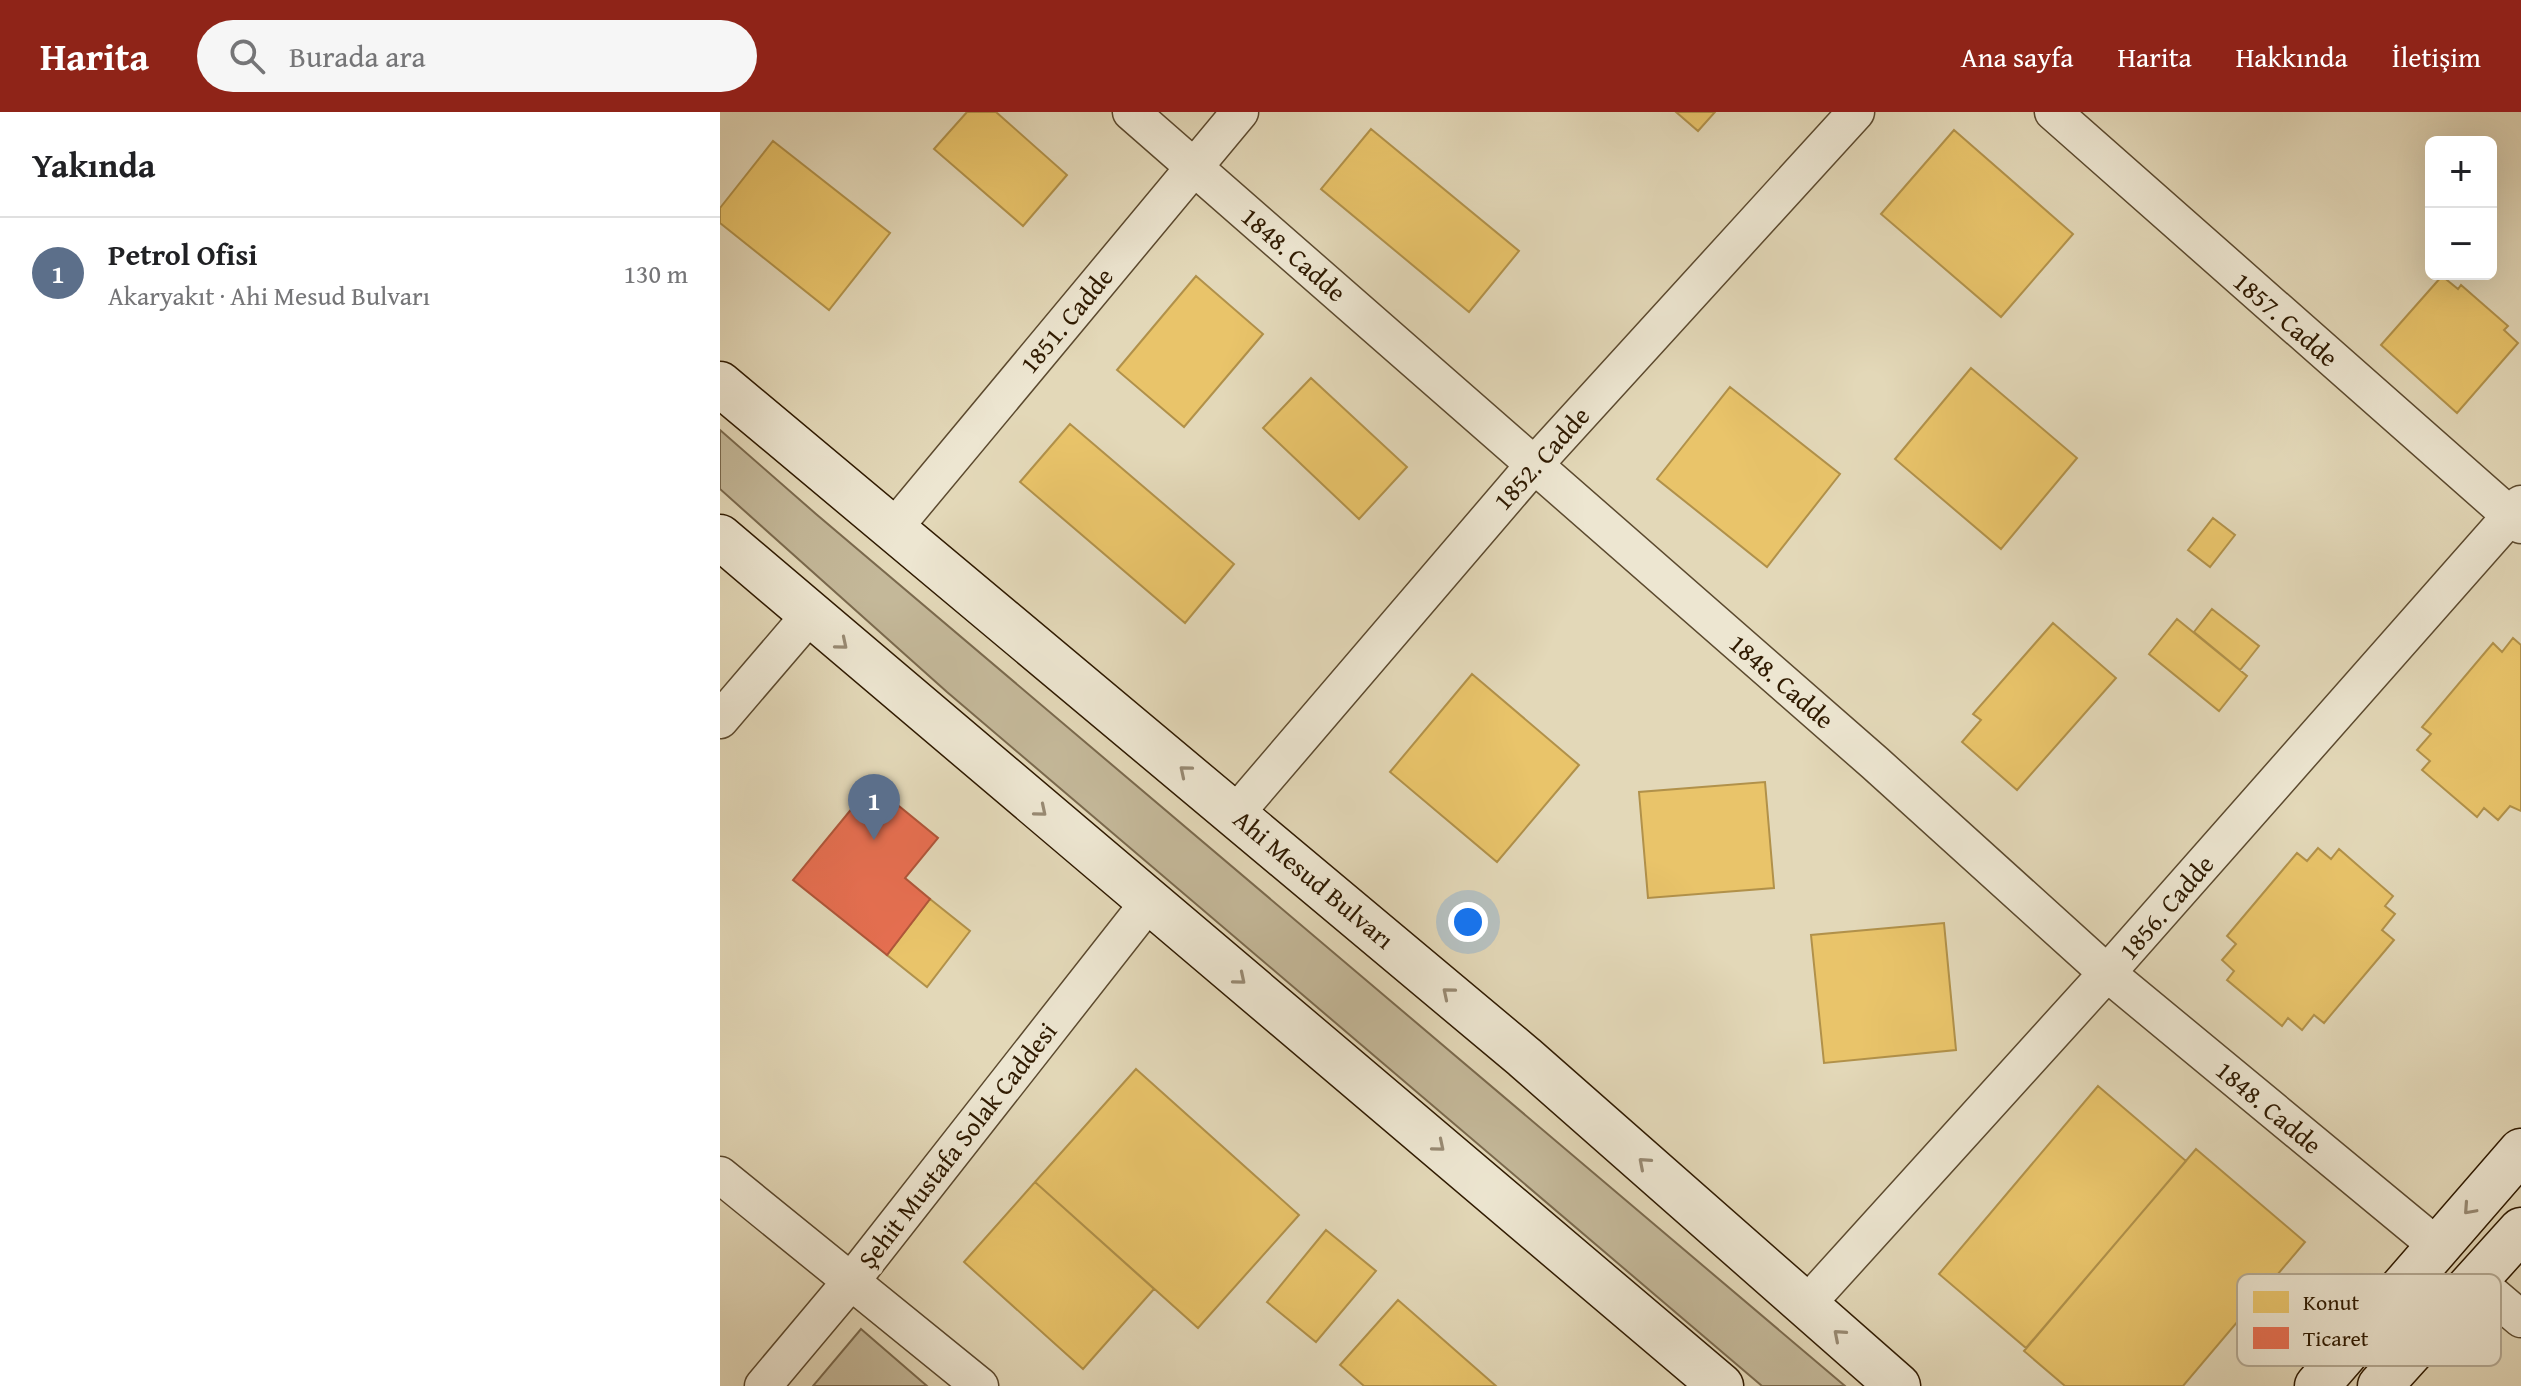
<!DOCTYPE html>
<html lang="tr">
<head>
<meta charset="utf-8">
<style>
	:root { --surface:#fff; --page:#f6f6f6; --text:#202124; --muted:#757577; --line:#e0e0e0; --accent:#8f2418 }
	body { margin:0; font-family:"Gentium Book Plus",serif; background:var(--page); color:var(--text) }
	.controls { position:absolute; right:24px; top:24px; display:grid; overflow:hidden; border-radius:12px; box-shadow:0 8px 32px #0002 }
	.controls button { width:72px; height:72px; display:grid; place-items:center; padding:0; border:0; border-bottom:2px solid var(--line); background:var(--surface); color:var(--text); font:40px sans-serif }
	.you { position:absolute; left:748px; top:810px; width:28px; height:28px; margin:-20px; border:6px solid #fff; border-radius:50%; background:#1a73e8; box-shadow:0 0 0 12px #1a73e833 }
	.badge { display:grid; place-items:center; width:52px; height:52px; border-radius:50%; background:var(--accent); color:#fff; font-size:26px; font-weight:700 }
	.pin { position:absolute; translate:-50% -66px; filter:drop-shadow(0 2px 4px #0008) }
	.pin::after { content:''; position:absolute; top:42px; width:28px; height:24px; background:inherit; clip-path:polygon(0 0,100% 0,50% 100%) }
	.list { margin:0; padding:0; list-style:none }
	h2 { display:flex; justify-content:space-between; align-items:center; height:104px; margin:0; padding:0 32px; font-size:34px }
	h2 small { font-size:26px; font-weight:400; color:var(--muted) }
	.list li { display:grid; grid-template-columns:52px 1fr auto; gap:24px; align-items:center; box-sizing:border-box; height:112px; padding:0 32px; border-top:2px solid var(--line) }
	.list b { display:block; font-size:30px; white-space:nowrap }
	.list p { margin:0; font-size:26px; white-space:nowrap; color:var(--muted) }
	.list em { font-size:26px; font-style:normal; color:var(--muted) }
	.icon { flex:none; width:44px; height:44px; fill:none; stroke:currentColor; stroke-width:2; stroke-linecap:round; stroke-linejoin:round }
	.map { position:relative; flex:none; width:1801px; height:1274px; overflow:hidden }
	header { display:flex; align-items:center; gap:48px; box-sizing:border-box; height:112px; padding:0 40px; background:var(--accent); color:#fff }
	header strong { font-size:38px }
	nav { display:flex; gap:44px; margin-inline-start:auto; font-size:28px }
	.search { width:560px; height:72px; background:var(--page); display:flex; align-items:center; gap:20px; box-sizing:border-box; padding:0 28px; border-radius:44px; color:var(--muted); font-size:30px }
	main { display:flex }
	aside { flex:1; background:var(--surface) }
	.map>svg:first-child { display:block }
	.green { fill:#c4b899; stroke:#7a694d; stroke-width:2 }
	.homes { fill:#e9c46a; stroke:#b1914a; stroke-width:2 }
	.shops { fill:#e76f51; stroke:#b05639; stroke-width:2 }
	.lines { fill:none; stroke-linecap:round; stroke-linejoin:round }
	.street-casing { stroke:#5c4a2f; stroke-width:39 }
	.secondary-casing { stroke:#2f1a01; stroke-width:47 }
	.street { stroke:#ede6d1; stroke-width:36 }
	.secondary { stroke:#ede6d1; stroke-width:44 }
	.oneway { stroke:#988a73 }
	.labels { text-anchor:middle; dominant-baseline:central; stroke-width:8; stroke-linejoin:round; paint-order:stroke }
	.street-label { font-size:26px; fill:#2f1a01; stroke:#ede6d1 }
	.key { fill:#ede6d1; stroke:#b4a993; stroke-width:2 }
	.key-label { font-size:22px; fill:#2f1a01 }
</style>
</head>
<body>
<header>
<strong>Harita</strong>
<div class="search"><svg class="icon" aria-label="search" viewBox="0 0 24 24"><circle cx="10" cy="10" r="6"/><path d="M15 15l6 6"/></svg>Burada ara</div>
<nav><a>Ana sayfa</a><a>Harita</a><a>Hakkında</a><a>İletişim</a></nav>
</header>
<main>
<aside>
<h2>Yakında<small></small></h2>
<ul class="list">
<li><span class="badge" style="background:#5c6f8a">1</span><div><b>Petrol Ofisi</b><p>Akaryakıt · Ahi Mesud Bulvarı</p></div><em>130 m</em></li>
</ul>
</aside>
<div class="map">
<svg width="1801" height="1274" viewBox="0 0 1801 1274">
	<rect width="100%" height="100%" fill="#e3d8b8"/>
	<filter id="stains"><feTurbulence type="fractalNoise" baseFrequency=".0025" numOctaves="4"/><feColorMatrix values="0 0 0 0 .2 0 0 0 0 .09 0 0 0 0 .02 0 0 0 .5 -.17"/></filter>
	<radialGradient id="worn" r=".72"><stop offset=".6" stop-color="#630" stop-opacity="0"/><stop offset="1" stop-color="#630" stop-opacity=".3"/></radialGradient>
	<path class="green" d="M0,318l96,84 1029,872h-83l-815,-694 -227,-203z
		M141,1217l66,57h-114z"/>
	<path class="homes" d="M247,0h29l71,63 -44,51 -89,-77z
		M956,0h39l-17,19z
		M651,17l148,122 -50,61 -148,-123z
		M1234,18l119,104 -72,83 -120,-103z
		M53,29l117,92 -61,77 -109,-87v-15z
		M476,164l67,58 -79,93 -67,-57z
		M1722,164l16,13 3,-4 47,41 -4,4 14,13 -61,70 -76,-68z
		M1251,256l106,90 -76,91 -106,-90z
		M591,266l96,89 -48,52 -96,-91z
		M1010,275l110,87 -73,93 -110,-88z
		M350,312l164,140 -49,59 -165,-141z
		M1493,406l22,17 -25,32 -22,-17z
		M1492,497l47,37 -19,24 -46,-38z
		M1457,507l70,57 -28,35 -70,-57z
		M1333,511l63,55 -99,112 -55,-48 19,-22 -8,-6z
		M1793,526l8,7v166l-11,-5 -12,14 -14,-12 -7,9 -55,-47 8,-9 -13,-11 14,-16 -9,-7 71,-84 9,9z
		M752,562l107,91 -82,97 -107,-90z
		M1045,670l9,106 -126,10 -9,-106z
		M1598,736l13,11 8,-10 54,47 -8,10 10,8 -13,16 12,10 -70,83 -10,-8 -12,15 -14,-12 -6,8 -55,-46 7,-9 -12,-11 14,-16 -9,-8 70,-83 10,8z
		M210,787l40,32 -43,56 -40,-32z
		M1224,811l12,127 -132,13 -13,-128z
		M416,957l163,146 -101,113 -163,-146z
		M1378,974l88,75 -160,187 -87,-74z
		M1476,1037l109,93 -122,144h-118l-41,-35z
		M315,1070l119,107 -71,80 -119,-107z
		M606,1118l50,41 -60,71 -49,-40z
		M678,1188l98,86h-132l-24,-21z"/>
	<path class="shops" d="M152,672l66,54 -33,40 25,21 -43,56 -94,-75z"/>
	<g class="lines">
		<defs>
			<path id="street" d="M411,0l744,651 232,210 329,272
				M1333,0l468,413
				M173,417l347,-417
				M0,608l89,-104
				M516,701l298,-348 322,-353
				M0,1063l260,211
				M1755,1168l46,39
				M1086,1193l301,-332 414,-469
				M43,1274l89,-106 297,-378"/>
			<path id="secondary" d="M0,272l804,673 374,329
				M0,425l1001,849
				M1597,1274l204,-235
				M1660,1274l141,-156"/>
		</defs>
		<use href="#street" class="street-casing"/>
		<use href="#secondary" class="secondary-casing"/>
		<use href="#street" class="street"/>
		<use href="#secondary" class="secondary"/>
	</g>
	<defs><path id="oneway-chevron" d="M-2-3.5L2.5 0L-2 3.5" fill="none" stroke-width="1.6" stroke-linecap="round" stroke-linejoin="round" transform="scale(2)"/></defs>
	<g class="oneway">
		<use href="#oneway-chevron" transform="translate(122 532) rotate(40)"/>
		<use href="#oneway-chevron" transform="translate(465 659) rotate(-140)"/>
		<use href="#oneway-chevron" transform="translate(321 699) rotate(40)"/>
		<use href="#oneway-chevron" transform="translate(520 867) rotate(40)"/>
		<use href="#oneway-chevron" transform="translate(728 881) rotate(-140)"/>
		<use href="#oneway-chevron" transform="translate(719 1034) rotate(40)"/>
		<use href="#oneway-chevron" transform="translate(924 1051) rotate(-139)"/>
		<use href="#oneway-chevron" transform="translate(1749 1097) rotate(132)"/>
		<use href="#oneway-chevron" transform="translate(1119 1223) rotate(-139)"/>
	</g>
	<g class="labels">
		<g class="street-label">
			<text transform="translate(574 142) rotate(41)">1848. Cadde</text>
			<text transform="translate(1566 207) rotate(41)">1857. Cadde</text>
			<text transform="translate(346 208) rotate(-50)">1851. Cadde</text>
			<text transform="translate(821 346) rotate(-48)">1852. Cadde</text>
			<text transform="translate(1062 569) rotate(41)">1848. Cadde</text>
			<text transform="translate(594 767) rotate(40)">Ahi Mesud Bulvarı</text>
			<text transform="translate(1446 795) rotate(-49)">1856. Cadde</text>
			<text transform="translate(1549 995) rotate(40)">1848. Cadde</text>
			<text transform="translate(237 1033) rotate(-52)">Şehit Mustafa Solak Caddesi</text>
		</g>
	</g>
	<rect x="1517" y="1162" width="264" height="92" rx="12" class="key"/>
	<rect x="1533" y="1179" width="36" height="22" fill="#e9c46a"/>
	<rect x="1533" y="1215" width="36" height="22" fill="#e76f51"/>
	<g class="key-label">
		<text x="1583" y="1198">Konut</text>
		<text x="1583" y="1234">Ticaret</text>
	</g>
	<rect width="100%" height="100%" filter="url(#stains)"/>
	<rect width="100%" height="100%" fill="url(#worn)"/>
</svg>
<div class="controls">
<button>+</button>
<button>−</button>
</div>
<div class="you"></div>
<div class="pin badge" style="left:154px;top:728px;background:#5c6f8a">1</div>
</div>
</main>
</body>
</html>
